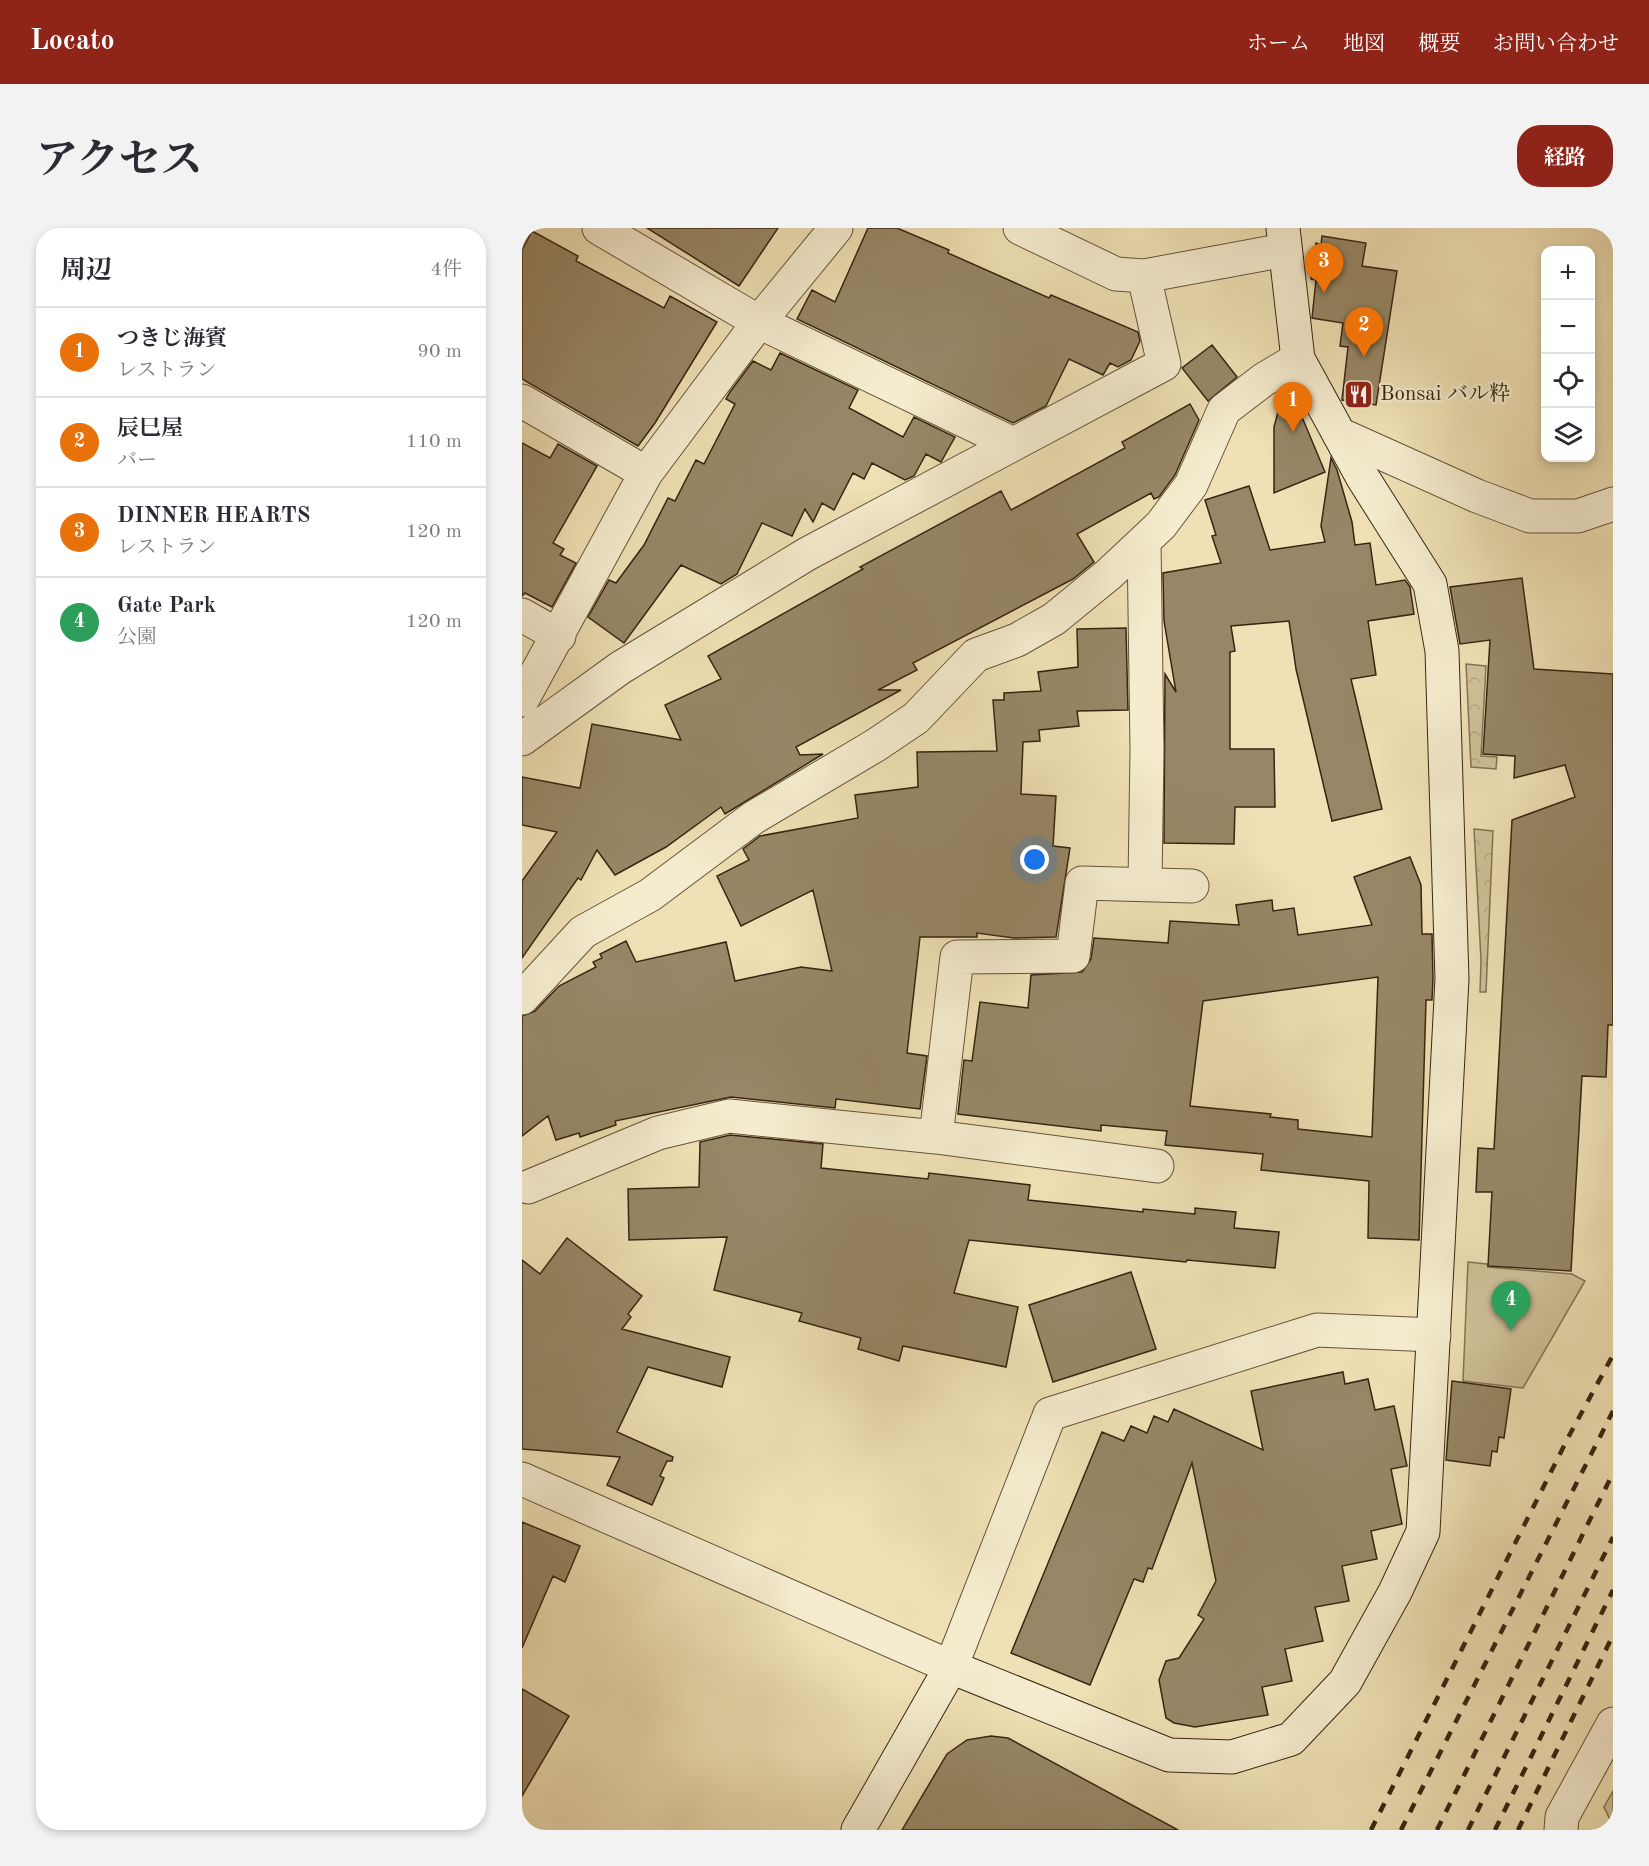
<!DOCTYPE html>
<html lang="ja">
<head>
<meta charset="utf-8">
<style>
	:root { --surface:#fff; --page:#f2f2f3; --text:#2b2b33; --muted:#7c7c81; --line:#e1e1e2; --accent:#8f2418 }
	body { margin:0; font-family:"Old Standard TT","Noto Serif JP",serif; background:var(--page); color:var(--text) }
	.controls { position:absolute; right:18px; top:18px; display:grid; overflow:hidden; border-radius:12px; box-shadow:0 3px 9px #0003 }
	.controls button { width:54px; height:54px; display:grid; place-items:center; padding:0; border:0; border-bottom:2px solid var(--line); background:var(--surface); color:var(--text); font:30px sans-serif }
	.you { position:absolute; left:513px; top:632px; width:21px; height:21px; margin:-15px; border:4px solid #fff; border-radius:50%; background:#1a73e8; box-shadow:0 0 0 9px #1a73e833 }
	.badge { display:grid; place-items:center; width:39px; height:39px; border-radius:50%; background:var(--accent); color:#fff; font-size:20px; font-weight:700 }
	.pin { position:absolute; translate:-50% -50px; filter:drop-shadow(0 2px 3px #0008) }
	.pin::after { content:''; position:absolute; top:32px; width:21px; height:18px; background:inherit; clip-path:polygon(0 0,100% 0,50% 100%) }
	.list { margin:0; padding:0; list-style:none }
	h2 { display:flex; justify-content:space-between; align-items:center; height:78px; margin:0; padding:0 24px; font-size:26px }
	h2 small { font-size:20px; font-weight:400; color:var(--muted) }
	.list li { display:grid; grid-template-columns:39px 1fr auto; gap:18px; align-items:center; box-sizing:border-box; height:90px; padding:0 24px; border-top:2px solid var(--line) }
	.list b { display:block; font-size:22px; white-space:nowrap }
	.list p { margin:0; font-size:20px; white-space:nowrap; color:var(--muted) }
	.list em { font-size:20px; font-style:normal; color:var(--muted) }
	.icon { flex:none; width:33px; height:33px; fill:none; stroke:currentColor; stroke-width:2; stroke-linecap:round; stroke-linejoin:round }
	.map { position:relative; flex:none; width:1091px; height:1602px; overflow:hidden; border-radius:24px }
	header { display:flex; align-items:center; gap:36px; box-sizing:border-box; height:84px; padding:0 30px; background:var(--accent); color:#fff }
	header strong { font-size:28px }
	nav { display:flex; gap:33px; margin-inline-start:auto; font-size:21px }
	.intro { display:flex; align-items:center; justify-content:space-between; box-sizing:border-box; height:144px; padding:0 36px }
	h1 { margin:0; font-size:42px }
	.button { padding:15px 27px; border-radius:24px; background:var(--accent); color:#fff; font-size:21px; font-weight:700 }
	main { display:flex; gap:36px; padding:0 36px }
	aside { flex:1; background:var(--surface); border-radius:24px; box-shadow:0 3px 9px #0003 }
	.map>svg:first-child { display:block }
	.forest { fill:url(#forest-crowns); stroke:#847355; stroke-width:1.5 }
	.park { fill:#d0c199; stroke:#847355; stroke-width:1.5 }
	.building { fill:#978766; stroke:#372511; stroke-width:1.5; fill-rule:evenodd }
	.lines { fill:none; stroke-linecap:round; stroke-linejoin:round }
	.street-casing { stroke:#65543a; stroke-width:35 }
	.secondary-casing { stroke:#372511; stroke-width:35 }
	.street { stroke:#f5eccf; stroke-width:33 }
	.secondary { stroke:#f5eccf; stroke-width:33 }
	.rail { stroke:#372511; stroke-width:4.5; stroke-dasharray:10 10; stroke-linecap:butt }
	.labels { text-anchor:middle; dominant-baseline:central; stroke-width:5; stroke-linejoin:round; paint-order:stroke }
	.poi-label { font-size:21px; fill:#372511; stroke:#f5eccf; text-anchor:start }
</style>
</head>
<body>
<header>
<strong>Locato</strong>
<nav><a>ホーム</a><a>地図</a><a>概要</a><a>お問い合わせ</a></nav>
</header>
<div class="intro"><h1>アクセス</h1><a class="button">経路</a></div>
<main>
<aside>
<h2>周辺<small>4件</small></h2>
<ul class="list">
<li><span class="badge" style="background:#e8710a">1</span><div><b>つきじ海賓</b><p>レストラン</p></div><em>90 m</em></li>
<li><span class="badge" style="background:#e8710a">2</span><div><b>辰巳屋</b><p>バー</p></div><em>110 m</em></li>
<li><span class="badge" style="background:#e8710a">3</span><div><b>DINNER HEARTS</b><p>レストラン</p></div><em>120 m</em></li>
<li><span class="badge" style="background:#2e9e5b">4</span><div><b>Gate Park</b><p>公園</p></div><em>120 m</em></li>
</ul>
</aside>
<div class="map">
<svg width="1091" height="1602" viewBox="0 0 1091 1602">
	<defs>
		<pattern id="forest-crowns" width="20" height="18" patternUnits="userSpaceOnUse" patternTransform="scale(1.5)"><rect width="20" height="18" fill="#d0c199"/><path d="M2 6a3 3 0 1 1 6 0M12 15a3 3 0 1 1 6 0" fill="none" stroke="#b3a683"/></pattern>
	</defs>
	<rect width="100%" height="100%" fill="#efe1b5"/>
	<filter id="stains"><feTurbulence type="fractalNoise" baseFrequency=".00333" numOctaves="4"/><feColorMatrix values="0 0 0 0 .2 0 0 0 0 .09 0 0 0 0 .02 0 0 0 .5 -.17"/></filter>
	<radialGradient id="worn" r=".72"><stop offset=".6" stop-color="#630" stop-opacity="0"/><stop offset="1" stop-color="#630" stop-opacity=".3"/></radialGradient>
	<path class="forest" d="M944,436l20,2 -5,90 16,1 -1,12 -25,-2z
		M952,601l19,2 -7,161h-6l1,-32z"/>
	<path class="park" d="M946,1034l19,2 1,3 84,7 13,7 -62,107 -60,-7z
		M1091,1563v35l-9,-19z"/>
	<path class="building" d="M125,0h131l-39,58z
		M346,0h29l52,22 -1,3 101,45 2,-3 87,37 2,9 -9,19 -13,7 -8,-4 -7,12 -34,-16 -23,47 -33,17 -216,-104 15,-29 23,12z
		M10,3l46,25 -2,5 88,47 6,-12 47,26 -62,101 -17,23 -116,-67v-129z
		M800,8l44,7 -4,23 35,5 -21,134 -34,-5 6,-53 -8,-1 3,-23 -31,-5 4,-38 -5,-1 5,-36 5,2z
		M690,117l25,32 -29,24 -26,-33z
		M258,125l78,37 -9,18 54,29 11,-20 41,20 -14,25 -15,-8 -12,22 -9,4 -33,-17 -8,16 -11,-6 -19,37 -12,-7 -9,19 -8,-13 -13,27 -30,-13 -25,51 -16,10 -40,-19 -57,78 -36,-26 21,-37 7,3 28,-38 24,-47 7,3 21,-41 8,4 31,-60 -9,-5 4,-7 23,-31 18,9z
		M767,158l36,86 -51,21v-66l10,-38z
		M668,176l9,16 -24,55 -16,22 -5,2 -3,-6 -74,41 17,28 -21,17 -160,84 4,7 -39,20h23l-105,57 4,8 23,-1 -90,55 -8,5 -4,-7 -55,40 -51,28 -18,-25 -16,30 -3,-2 -56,80v-77l35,-49 -35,-7v-48l58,11 12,-64 89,16 -16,-35 56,-26 -13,-23 155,-87 -3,-2 141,-76 10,19 114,-62 -3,-6z
		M0,215l28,15 8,-14 39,22 -44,77 11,6 -4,6 16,8 -24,44 -27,-14 -3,3z
		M809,230l6,12 15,52 3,23 15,-2 6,42 29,-5 5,7 4,27 -46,7 8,54 -25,4 31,130 -50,12 -36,-152 -7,-48 -58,5 4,25 -5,1v97h44l1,58h-40l-1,37 -70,-1 1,-169 11,18 -12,-71 -1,-48 58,-10 -9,-27 4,-1 -11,-35 44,-14 21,64 55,-8 -4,-16z
		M1000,350l12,91 79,5v351h-5l-2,52 -24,-1 -11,195 -83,-5 4,-74h-16l2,-44 16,1 18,-329 63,-23 -10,-32 -51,13 1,-22 -32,-2 7,-114 -30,4 -10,-57z
		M604,400l2,82 -51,1 2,15 -40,4 1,11 -17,1 -2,52 35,2 -3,50 17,2 -14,89 -42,1 -37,-5v4h-57l-13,116 20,3 -7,53 -84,-10 -1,9 -104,-11 -116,24 1,4 -36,12 -1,-4 -23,7 -8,-24 -26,20v-120l13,-5 24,-25 37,-19 -3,-5 9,-4 -2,-4 26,-13 10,21 90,-20 9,39 66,-14 31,4 -19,-81 -72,36 -24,-50 32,-16 -6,-11 17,-13 98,-18 -3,-23 63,-8 -1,-35 80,-1 -4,-51h11v-7l37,-2 -3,-19 40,-5 -1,-38z
		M888,629l11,28 1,49h10l1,45 -1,21h-6l-7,240 -51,-2 1,-57 -108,-11 2,-16 -98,-9 2,-14 -66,-6v6l-143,-17 6,-54 8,1 8,-59 48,6 3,-33 51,-3 9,-13 3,-21 74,5 2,-22 69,4 -3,-20 36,-5 1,11 21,-3 4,27 74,-10 -18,-48zM856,749l-6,160 -74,-8v-9l-28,-3 1,-3 -81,-8 13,-105z
		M208,907l93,9 -2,24 107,11 1,-6 101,12 -2,15 115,12v-3l52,5v-6l41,4 -2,16 45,4 -4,36 -88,-8 -1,2 -217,-22 -15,53 64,14 -12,60 -103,-21 -4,15 -41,-12 3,-11 -62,-17 3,-8 -88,-23 13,-53 -98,3 -1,-51 71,-2 1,-45z
		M45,1010l75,58 -14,18 3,3 -9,12 108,28 -8,30 -74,-20 -31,65 56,25 -1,4h-5l-7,15 4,2 -12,27 -45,-20 13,-28 -98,-8v-189l18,14z
		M609,1044l25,77 -103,33 -24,-77z
		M821,1144l2,12 23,-5 7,31 19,-4 13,60 -16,3 11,55 -31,7 6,28 -35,7 7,35 -34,6 8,34 -38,8 7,32 -30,6 6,28 -73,12 -21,-4 -8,-5 -7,-38 7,-19 13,-3 25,-39 -6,-4 18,-34 -24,-118 -40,106 -4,-1 -5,14 -9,-3 -44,106 -79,-32 91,-221 22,9 7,-15 16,7 7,-17 14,6 6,-13 89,41 -12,-59z
		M930,1153l59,8 -7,49 -5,-1 -2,15 -5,-1 -2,15 -44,-6z
		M0,1294l58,24 -15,36 -12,-6 -31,72z
		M0,1461l47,27 -47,80z
		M469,1508l17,2 170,92h-276l45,-76 20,-14z"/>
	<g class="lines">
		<defs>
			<path id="street" d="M77,0l160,94 254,122
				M498,0l96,46 28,2 141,-26
				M0,173l124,72
				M817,206l138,62 53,20h48l35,-12
				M622,313l3,209 -2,133
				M0,387l37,21
				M0,472l124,-227 113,-151 77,-94
				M0,511l98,-71 187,-114 357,-190 -20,-88
				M0,770l61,-66 67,-37 103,-77 123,-73 40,-27 60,-63 41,-15 37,-21 55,-45 52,-49 30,-40 33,-75 39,-30 35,-21
				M414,909l21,-180 116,-1 9,-73 110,3
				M6,959l130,-54 71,-17 207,21 221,29
				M0,1251l429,188 99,-253 267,-84 117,5
				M1039,1602l1,-13 51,-93"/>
			<path id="secondary" d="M336,1602l93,-163 218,88 63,2 59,-18 54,-57 50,-90 28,-60 29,-553 -10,-328 -12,-67 -67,-106 -65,-119 -15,-131"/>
		</defs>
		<use href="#street" class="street-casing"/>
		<use href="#secondary" class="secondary-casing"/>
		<use href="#street" class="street"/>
		<use href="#secondary" class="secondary"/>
		<path class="rail" d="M849,1602l199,-396 43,-79
			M879,1602l212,-419
			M915,1602l176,-357
			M946,1602l145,-293
			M973,1602l118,-240
			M996,1602l95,-195"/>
	</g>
	<defs>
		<symbol id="restaurant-square" viewBox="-11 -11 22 22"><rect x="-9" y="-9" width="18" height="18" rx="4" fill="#8f2418" stroke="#f5eccf"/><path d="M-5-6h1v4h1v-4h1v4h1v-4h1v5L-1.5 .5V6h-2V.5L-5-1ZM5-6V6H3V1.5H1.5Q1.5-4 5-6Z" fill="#fff"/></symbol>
	</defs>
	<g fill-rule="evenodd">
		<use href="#restaurant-square" x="820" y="150" width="33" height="33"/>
	</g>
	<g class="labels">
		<g class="poi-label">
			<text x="858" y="166">Bonsai バル粋</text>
		</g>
	</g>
	<rect width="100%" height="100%" filter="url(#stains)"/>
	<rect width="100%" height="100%" fill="url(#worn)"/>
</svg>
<div class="controls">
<button>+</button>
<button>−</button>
<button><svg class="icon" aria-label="locate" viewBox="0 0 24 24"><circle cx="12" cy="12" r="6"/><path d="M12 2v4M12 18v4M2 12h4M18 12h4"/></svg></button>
<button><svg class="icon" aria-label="layers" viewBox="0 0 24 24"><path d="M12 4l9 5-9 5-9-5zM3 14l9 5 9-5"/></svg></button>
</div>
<div class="you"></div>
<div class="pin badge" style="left:771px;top:204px;background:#e8710a">1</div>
<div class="pin badge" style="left:842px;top:129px;background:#e8710a">2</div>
<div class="pin badge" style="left:802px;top:65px;background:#e8710a">3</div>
<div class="pin badge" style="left:989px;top:1103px;background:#2e9e5b">4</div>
</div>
</main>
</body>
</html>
